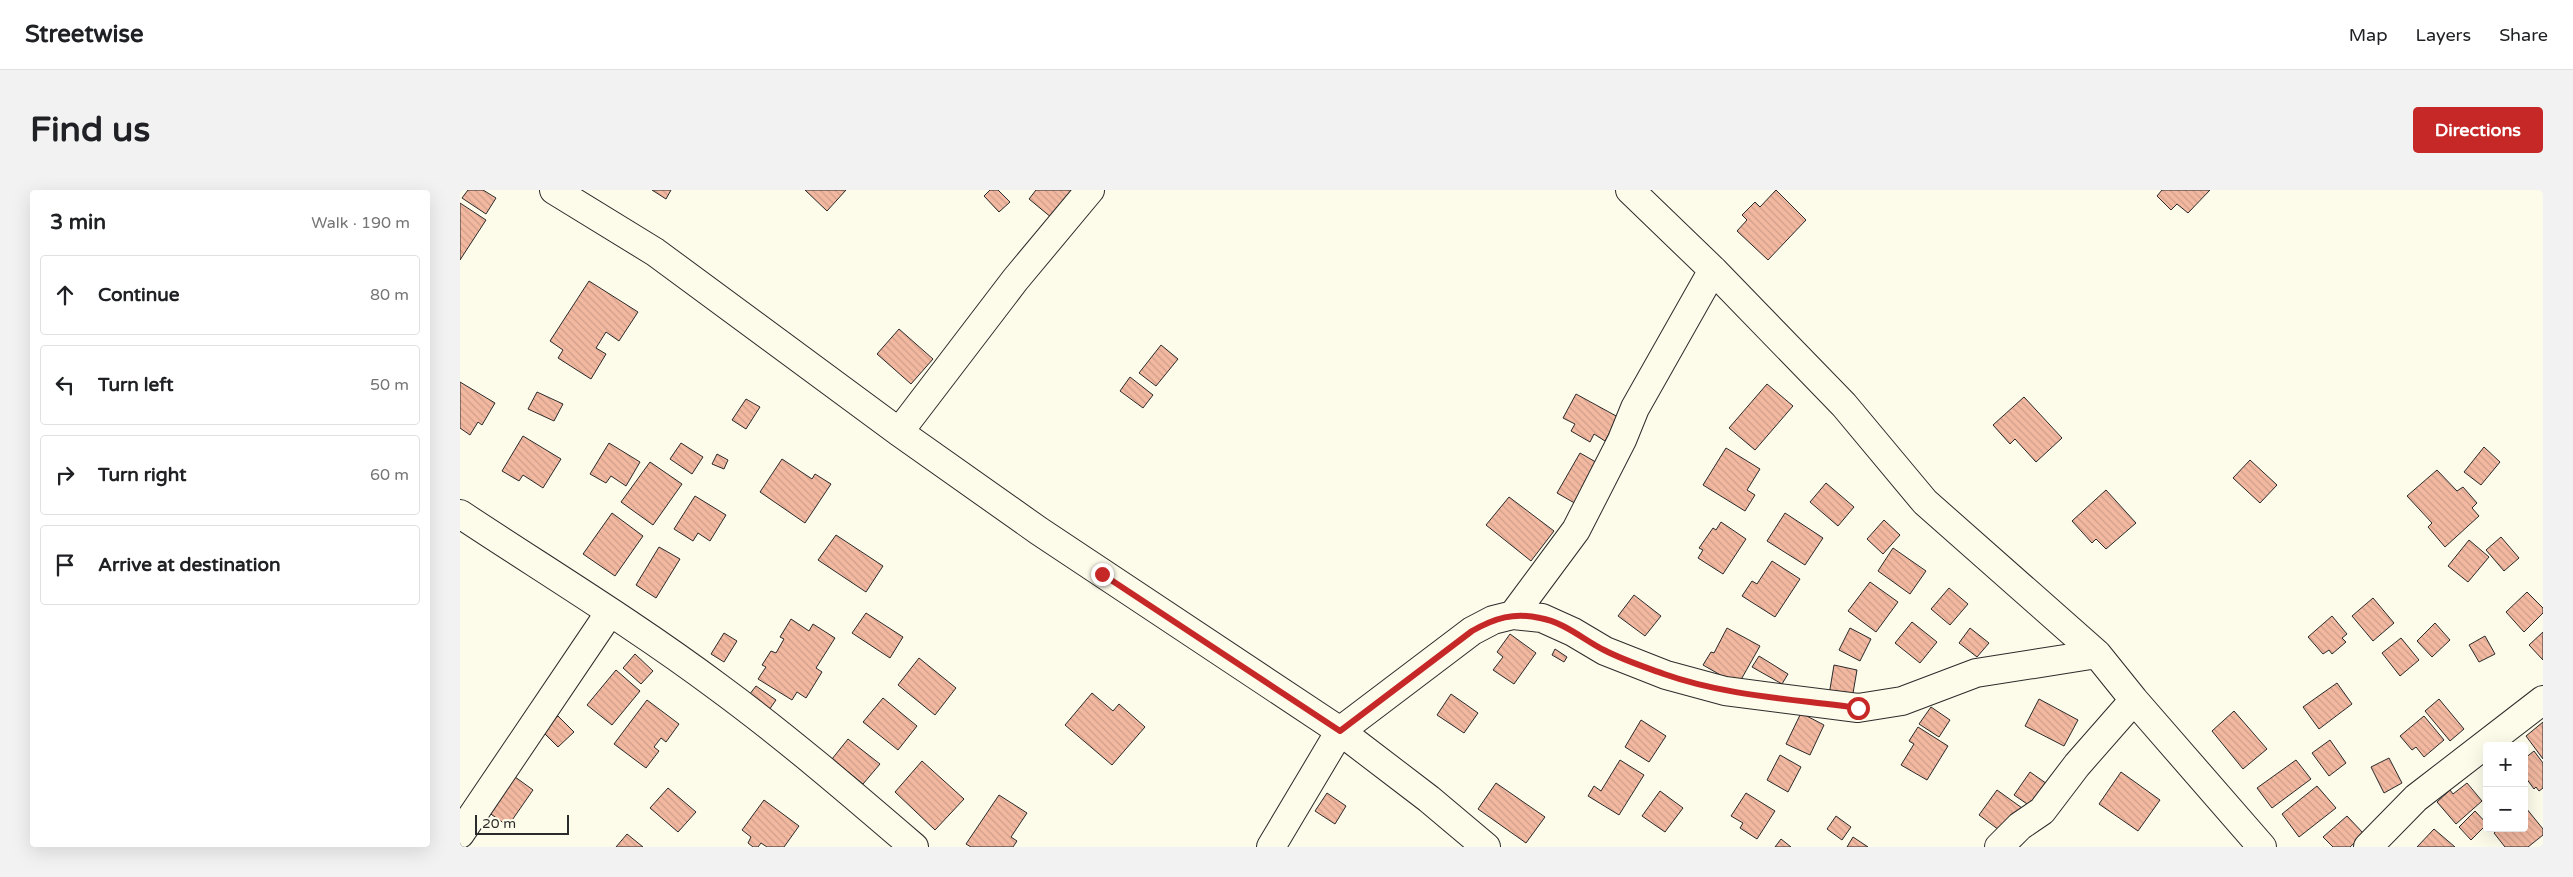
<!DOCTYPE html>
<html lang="en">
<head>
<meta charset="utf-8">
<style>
	:root { --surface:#fff; --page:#f2f2f2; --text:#202124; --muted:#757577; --line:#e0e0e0; --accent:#c62828 }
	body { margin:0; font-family:"Varela Round",sans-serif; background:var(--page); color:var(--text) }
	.controls { position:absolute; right:15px; bottom:15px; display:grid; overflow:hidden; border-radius:5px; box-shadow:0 5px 20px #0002 }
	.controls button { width:45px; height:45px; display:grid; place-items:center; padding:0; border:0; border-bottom:1px solid var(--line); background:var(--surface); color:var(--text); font:25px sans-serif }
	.scale { position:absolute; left:15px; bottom:12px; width:94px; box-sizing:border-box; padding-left:5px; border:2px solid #2b2b2b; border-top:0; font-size:14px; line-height:18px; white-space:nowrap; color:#2b2b2b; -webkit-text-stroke:4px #fdfbea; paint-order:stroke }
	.stop { position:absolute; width:15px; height:15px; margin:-11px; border:4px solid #c62828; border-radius:50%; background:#fff }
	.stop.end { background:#c62828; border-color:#fff; box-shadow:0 1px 5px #0008 }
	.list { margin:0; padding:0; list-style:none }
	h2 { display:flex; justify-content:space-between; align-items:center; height:65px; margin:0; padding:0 20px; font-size:21px }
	h2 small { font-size:16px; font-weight:400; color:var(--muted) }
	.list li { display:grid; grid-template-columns:32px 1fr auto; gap:15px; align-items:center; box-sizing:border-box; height:80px; margin:0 10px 10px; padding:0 10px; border:1px solid var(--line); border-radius:5px }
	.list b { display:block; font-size:19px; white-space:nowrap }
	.list em { font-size:16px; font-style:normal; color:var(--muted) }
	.icon { flex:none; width:28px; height:28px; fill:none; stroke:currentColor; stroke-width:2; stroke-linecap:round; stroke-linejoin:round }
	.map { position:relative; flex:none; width:2083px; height:657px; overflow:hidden; border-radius:5px }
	header { display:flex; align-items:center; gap:30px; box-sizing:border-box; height:70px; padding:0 25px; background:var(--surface); border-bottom:1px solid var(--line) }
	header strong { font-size:24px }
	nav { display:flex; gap:28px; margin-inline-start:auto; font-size:18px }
	.intro { display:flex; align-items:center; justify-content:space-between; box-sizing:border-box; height:120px; padding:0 30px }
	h1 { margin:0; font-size:35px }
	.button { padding:12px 22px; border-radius:5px; background:var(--accent); color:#fff; font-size:18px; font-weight:700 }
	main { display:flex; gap:30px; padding:0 30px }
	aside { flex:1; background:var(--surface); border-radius:5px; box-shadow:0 5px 20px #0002 }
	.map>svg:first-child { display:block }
	.building { fill:url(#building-back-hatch); stroke:#2b2b2b }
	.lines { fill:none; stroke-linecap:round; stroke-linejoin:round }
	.minor-casing { stroke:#2b2b2b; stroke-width:30 }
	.minor { stroke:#fdfbea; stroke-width:28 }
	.route { stroke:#c62828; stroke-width:6 }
</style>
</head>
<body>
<header>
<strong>Streetwise</strong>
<nav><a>Map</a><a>Layers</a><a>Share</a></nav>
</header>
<div class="intro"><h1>Find us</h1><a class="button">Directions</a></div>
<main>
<aside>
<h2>3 min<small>Walk · 190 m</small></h2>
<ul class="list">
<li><svg class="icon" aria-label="ahead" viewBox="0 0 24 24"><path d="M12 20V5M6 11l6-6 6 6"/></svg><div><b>Continue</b></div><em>80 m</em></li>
<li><svg class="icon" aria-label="left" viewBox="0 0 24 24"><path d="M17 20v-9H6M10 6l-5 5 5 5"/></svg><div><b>Turn left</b></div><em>50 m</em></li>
<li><svg class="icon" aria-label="right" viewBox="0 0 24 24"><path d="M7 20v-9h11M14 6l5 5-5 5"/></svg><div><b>Turn right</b></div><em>60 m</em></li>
<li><svg class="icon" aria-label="arrive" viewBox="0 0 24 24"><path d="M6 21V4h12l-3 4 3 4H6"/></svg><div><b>Arrive at destination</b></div></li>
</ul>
</aside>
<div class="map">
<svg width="2083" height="657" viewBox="0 0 2083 657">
	<defs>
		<pattern id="building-back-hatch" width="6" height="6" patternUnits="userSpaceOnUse" patternTransform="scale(1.25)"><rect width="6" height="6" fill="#f2b8a0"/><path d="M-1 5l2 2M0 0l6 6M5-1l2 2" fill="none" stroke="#d09e8a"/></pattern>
	</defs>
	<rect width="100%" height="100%" fill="#fdfbea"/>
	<path class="building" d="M8,0h15l13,8 -10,16 -24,-16z
		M192,0h19l-5,9z
		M345,0h41l-19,21z
		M530,0h8l12,12 -11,10 -15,-16z
		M576,0h40l-24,28 -23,-19z
		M1316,0l30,30 -38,40 -31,-29 10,-11 -5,-5 13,-13 5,5z
		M1702,0h48l-22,23 -11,-9 -6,6 -14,-14z
		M0,13l26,17 -26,40z
		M129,91l49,31 -19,29 -13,-9 -10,16 10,6 -15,25 -33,-21 5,-8 -13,-9z
		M439,139l34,30 -22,25 -34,-30z
		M701,155l17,14 -22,27 -17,-13z
		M670,187l23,18 -10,13 -23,-17z
		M0,192l35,21 -13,22 -4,-3 -8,13 -10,-7z
		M1307,194l26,22 -38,44 -26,-22z
		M77,202l26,12 -9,17 -26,-12z
		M1116,204l42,23 -13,24 -11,-7 -4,8 -19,-11 4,-7 -12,-6z
		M1564,207l38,41 -26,24 -21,-23 -5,5 -17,-19z
		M286,209l14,8 -14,22 -14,-9z
		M63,246l38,23 -18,29 -20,-13 -4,6 -17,-10z
		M149,253l31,19 -14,24 -15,-10 -5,7 -16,-9z
		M221,253l22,14 -11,17 -22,-15z
		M2024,257l16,15 -19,23 -17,-13z
		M1266,258l34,21 -13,21 8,5 -10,16 -42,-26z
		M1120,263l21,12 -23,40 -21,-12z
		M257,264l11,6 -4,9 -12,-5z
		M322,269l30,20 3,-5 16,10 -26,39 -45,-31z
		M1790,270l27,25 -17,18 -27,-25z
		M190,272l32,22 -29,41 -32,-23z
		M1977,280l20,21 6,-4 14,16 -5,5 7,8 -34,31 -17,-20 4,-4 -25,-27z
		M1366,293l28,24 -16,19 -28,-24z
		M1646,300l30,33 -30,26 -10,-10 -4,4 -20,-22z
		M235,306l31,19 -16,26 -12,-8 -5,8 -19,-12z
		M1049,307l45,34 -23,30 -45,-36z
		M152,323l31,23 -28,40 -32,-22z
		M1325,323l38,25 -18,27 -38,-24z
		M1424,330l16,15 -17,19 -16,-15z
		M1261,332l25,17 -23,35 -25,-16 5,-8 -4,-2 14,-20 3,2z
		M376,345l47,31 -17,26 -48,-32z
		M2041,347l18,21 -15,13 -18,-21z
		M2009,350l20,17 -21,25 -20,-16z
		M199,357l21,12 -24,39 -20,-13z
		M1433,358l33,23 -16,23 -32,-23z
		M1312,371l28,18 -25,38 -33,-21 10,-15 5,3z
		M1410,392l28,20 -22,30 -28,-21z
		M1489,398l19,16 -18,21 -19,-16z
		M2067,402l16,16v5l-19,19 -18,-20z
		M1174,405l27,21 -16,20 -27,-20z
		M1913,408l21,25 -21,18 -21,-25z
		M406,423l37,24 -13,21 -38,-25z
		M1872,426l15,18 -5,4 4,4 -14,12 -3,-4 -6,4 -15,-17z
		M331,429l18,12 4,-7 22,14 -19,30 6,4 -16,26 -9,-6 -5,8 -34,-21 8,-12 -4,-2 9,-14 5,2 8,-14 -4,-2z
		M1452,432l25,20 -17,21 -25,-20z
		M1975,433l15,17 -18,17 -15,-16z
		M1267,438l33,18 -22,39 -35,-20 8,-13 3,1z
		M1390,438l21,11 -11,22 -21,-11z
		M1510,438l19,15 -12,14 -18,-14z
		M2083,442v28l-14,-15z
		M264,443l13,8 -13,21 -13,-8z
		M1050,444l26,19 -22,31 -21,-14 10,-13 -6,-5z
		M2025,446l10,18 -16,8 -10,-17z
		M1941,448l18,22 -19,16 -18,-23z
		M1095,459l12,8 -3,5 -12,-7z
		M175,464l18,17 -12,13 -18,-16z
		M1299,466l29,18 -6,10 -30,-17z
		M459,468l37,30 -21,27 -37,-30z
		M1374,475l23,5 -5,29 -23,-4z
		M156,480l24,21 -28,34 -25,-20z
		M1877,493l15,21 -33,25 -16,-22z
		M296,496l20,14 -7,10 -20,-15z
		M632,503l21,18 6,-7 26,23 -33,38 -47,-40z
		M991,504l27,19 -14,20 -27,-18z
		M423,508l34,28 -19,24 -35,-28z
		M1579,509l39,21 -14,26 -39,-20z
		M1979,509l25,30 -14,12 -25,-30z
		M187,510l32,24 -13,18 -5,-4 -7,9 5,4 -13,17 -32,-24z
		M1471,517l19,13 -11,17 -20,-13z
		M1774,521l33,38 -24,20 -31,-38z
		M1341,523l23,12 -14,30 -24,-11z
		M98,526l16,16 -16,15 -16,-16z
		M1964,526l20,24 -20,17 -8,-10 -4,3 -12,-14z
		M1181,530l25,16 -17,26 -24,-15z
		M2083,532v37l-17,-23z
		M1458,537l30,19 -21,34 -26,-15 13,-21 -5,-3z
		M388,549l32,25 -17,20 -31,-25z
		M1870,550l16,23 -17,13 -17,-23z
		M2074,561l9,12v25l-4,3 -3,-4 -2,2 -8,-11 2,-2 -4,-5v-12z
		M1320,565l21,12 -13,25 -21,-12z
		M1929,568l13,25 -18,10 -13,-26z
		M1160,570l24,15 -25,40 -31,-19 6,-10 7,5z
		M1836,570l15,19 -39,29 -15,-20z
		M462,571l42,38 -29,31 -40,-38z
		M1570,582l20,14 -17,22 -19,-13z
		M1661,582l39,28 -22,31 -39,-27z
		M51,584l22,16 -25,36 -23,-16z
		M1036,593l49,34 -19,26 -48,-34z
		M2007,593l15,18 -26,23 -19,-22 13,-12 3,4z
		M1857,596l19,22 -37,29 -17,-23z
		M208,598l28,24 -18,20 -28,-24z
		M1537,600l25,18 -19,25 -24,-18z
		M1200,601l23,17 -18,24 -23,-16z
		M867,603l19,13 -11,18 -20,-13z
		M1286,603l29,18 -18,28 -17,-11 3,-5 -12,-7z
		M539,605l28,18 -16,24 6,4 -4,6h-42l-5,-3z
		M304,610l35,26 -15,21h-17l-6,-4 -3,4h-5l-5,-4 3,-6 -9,-7z
		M2066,618l17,21v6l-15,12h-23l-11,-14 6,-5h24z
		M2015,621l12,13 -16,16 -12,-13z
		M1376,626l15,11 -9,13 -15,-11z
		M1887,626l17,18 -14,13h-17l-10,-10z
		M1974,639l21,18h-38z
		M167,644l16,13h-27z
		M1393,647l15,10h-21z
		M1321,649l10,8h-16z"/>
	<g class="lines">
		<defs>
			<path id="minor" d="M94,0l101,62 244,180 140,99 301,200 89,68 57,48
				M1170,0l83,80 131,135 81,97 172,152 37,46 128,147
				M439,242l116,-152 75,-90
				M0,324c86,57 175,111 258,173 68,50 132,105 196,160
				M1053,425l63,-85 46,-90 13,-32 78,-138
				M0,644l150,-222
				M811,657l69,-116 132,-100 21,-11 20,-5 29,3 31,14 32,19 61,24 59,16 133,17 44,-7 74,-28 121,-19
				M1539,657l21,-21 22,-15 35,-46 57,-65
				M1908,657l48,-49 127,-98"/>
		</defs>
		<use href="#minor" class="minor-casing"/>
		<use href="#minor" class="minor"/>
	</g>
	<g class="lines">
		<path class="route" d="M642,384l238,157 132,-100c23,-13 42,-19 68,-13 24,4 44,22 64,32 19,10 41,17 60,24 62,22 130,25 194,34"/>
	</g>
</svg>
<div class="controls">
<button>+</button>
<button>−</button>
</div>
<div class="scale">20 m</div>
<div class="stop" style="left:1398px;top:518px"></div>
<div class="stop end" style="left:642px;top:384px"></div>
</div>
</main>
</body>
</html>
